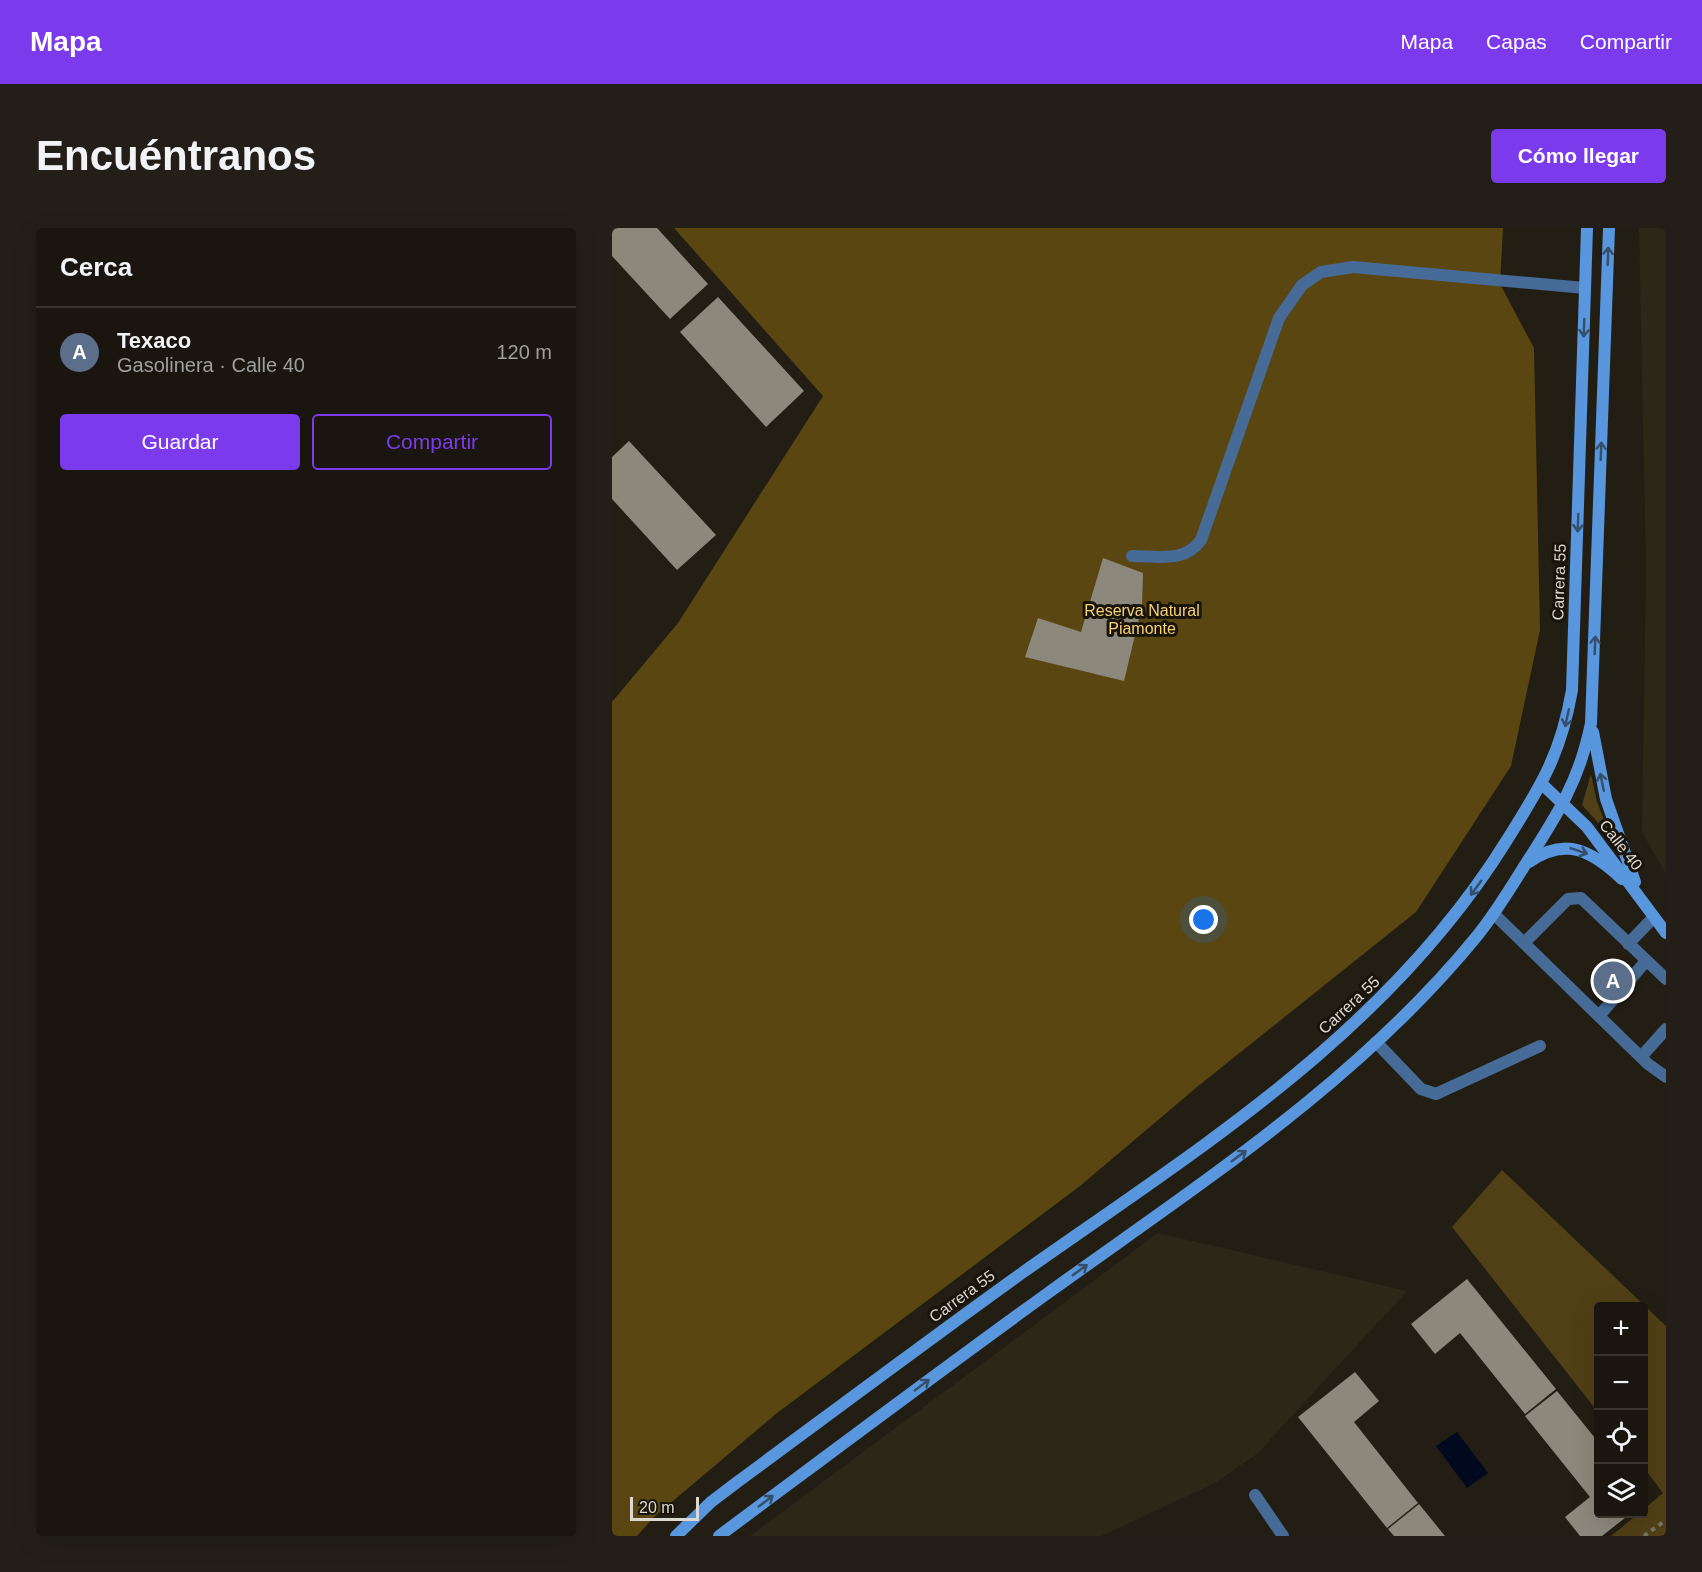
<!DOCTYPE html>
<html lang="es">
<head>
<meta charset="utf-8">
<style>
	:root { --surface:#1a160f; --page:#231f18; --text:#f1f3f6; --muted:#9f9f9e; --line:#38352f; --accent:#7c3aed }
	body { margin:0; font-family:Arial,sans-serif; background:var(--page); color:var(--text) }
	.controls { position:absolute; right:18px; bottom:18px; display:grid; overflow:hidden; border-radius:6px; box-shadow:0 6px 24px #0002 }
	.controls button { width:54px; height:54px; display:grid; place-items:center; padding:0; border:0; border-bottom:2px solid var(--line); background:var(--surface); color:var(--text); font:30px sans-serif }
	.scale { position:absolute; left:18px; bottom:15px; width:69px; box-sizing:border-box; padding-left:6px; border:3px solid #dbd8d1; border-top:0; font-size:16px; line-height:21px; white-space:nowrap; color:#dbd8d1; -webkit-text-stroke:4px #18140b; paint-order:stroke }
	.you { position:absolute; left:592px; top:692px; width:21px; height:21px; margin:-15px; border:4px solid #fff; border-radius:50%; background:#1a73e8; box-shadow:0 0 0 9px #1a73e833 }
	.badge { display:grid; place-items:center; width:39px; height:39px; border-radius:50%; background:var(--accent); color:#fff; font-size:20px; font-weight:700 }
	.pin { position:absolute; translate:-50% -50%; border:3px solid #fff; box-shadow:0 2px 6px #0006 }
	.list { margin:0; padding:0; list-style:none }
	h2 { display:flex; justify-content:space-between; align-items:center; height:78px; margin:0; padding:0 24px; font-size:26px }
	h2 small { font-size:20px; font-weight:400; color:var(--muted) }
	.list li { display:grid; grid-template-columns:39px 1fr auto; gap:18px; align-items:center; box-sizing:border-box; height:90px; padding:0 24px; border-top:2px solid var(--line) }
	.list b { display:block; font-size:22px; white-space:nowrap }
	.list p { margin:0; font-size:20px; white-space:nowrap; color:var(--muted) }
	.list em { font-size:20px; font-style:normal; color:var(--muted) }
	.actions { display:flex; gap:12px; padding:18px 24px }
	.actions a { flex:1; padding:14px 0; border:2px solid var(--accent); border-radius:6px; text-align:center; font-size:21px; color:var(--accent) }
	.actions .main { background:var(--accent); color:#fff }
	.icon { flex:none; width:33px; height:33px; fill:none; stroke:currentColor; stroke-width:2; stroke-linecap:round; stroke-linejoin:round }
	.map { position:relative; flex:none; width:1054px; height:1308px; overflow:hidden; border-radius:6px }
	header { display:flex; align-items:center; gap:36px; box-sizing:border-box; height:84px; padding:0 30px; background:var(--accent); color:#fff }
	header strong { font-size:28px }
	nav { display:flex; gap:33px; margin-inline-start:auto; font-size:21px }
	.intro { display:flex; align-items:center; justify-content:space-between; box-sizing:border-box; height:144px; padding:0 36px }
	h1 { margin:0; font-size:42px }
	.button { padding:15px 27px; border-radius:6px; background:var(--accent); color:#fff; font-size:21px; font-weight:700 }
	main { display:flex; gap:36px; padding:0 36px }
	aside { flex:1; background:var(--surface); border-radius:6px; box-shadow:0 6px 24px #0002 }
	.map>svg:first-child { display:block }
	.built { fill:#2d2717 }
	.green { fill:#504016 }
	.forest { fill:#594611 }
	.water { fill:#00091d }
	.building { fill:#8d887c }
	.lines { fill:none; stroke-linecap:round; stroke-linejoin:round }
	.path { stroke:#757269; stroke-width:4; stroke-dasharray:4.5 4.5; stroke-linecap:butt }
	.lane { stroke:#456b96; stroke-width:12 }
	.street { stroke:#456b96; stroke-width:12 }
	.secondary { stroke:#5896dd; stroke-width:12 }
	.oneway { stroke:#354e69 }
	.labels { text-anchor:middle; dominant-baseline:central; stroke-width:6; stroke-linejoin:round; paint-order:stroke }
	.street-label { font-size:16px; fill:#dbd8d1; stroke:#18140b }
	.park-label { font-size:16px; fill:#f7d172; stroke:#18140b }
</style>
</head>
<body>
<header>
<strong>Mapa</strong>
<nav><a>Mapa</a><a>Capas</a><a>Compartir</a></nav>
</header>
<div class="intro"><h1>Encuéntranos</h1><a class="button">Cómo llegar</a></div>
<main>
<aside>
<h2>Cerca<small></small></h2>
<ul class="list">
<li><span class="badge" style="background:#5c6f8a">A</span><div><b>Texaco</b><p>Gasolinera · Calle 40</p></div><em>120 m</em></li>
</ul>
<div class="actions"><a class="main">Guardar</a><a>Compartir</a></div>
</aside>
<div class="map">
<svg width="1054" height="1308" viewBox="0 0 1054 1308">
	<rect width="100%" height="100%" fill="#221e14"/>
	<path class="built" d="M1027,0h27v646l-24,-42 4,-263z
		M546,1005l249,58 -150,163 -44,30 -112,52h-351z"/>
	<path class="green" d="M979,546l6,28 14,35 -29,-32z
		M890,942l164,156v210h-55l27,-22h6v-5l19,-16 -19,-25v-162h-45l-1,106 -146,-185z"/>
	<path class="forest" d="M62,0h829l-3,56 34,64 6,282 -29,136 -95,146 -219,175 -117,99 -303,227 -123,104 -17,19h-25v-834l66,-79 145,-227z"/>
	<path class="water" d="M845,1204l31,41 -21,15 -31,-42z"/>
	<path class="building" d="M0,0h45l51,56 -38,35 -58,-63z
		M106,69l86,94 -38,36 -86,-95z
		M17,213l87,94 -39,35 -65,-71v-42z
		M491,330l40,15 -1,33 -18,75 -99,-24 13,-39 43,14z
		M855,1051l89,110 -31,25 -65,-81 -25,21 -24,-30z
		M743,1144l24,29 -25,21 64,81 -31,25 -89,-111z
		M945,1163l42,52v71h31l-28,22h-22l-15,-19 25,-20 -65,-81z
		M807,1276l26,32h-51l-6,-7z"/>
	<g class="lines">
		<path class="path" d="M1032,1308l22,-16"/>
		<path class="lane" d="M520,328c26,0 53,7 69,-16l78,-222 23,-33 19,-13 32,-5 232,21
			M882,686l154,150 18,13
			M912,715l44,-44 13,-1 85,81
			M1016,716l26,-27
			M987,788l47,-55
			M764,814l45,47 15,5 104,-48
			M1029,829l25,-28"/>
		<path class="street" d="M643,1267l28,41"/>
		<path class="secondary" d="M981,504l13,67 29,83
			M930,556l45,43 79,106
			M917,634c37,-26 63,-11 93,17
			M64,1308l35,-34 25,-19c95,-70 190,-141 286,-210 180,-127 366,-241 485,-433 34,-54 54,-86 65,-150l15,-462
			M107,1308c109,-81 218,-163 329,-243 151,-109 310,-211 429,-357 18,-22 33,-47 48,-71 31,-48 55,-85 66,-142l18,-495"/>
	</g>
	<defs><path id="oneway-shaft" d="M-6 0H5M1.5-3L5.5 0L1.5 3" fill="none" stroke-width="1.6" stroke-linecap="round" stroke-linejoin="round" transform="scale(1.5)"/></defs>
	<g class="oneway">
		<use href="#oneway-shaft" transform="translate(996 28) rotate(-88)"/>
		<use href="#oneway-shaft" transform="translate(972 100) rotate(92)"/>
		<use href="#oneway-shaft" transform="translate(989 223) rotate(-88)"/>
		<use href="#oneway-shaft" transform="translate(966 295) rotate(92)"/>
		<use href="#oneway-shaft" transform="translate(983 417) rotate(-88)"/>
		<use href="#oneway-shaft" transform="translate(955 490) rotate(102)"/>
		<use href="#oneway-shaft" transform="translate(990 554) rotate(-102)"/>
		<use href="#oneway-shaft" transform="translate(967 623) rotate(19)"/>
		<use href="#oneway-shaft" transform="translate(864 660) rotate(126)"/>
		<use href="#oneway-shaft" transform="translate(627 928) rotate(-36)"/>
		<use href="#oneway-shaft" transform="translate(468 1042) rotate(-36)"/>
		<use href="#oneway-shaft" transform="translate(310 1157) rotate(-37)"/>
		<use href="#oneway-shaft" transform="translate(154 1273) rotate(-37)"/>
	</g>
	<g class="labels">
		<g class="street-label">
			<text transform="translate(947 354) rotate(-88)">Carrera 55</text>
			<text transform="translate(1009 617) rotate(52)">Calle 40</text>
			<text transform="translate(737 777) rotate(-43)">Carrera 55</text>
			<text transform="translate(350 1068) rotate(-36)">Carrera 55</text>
		</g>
		<g class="park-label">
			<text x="530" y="382">Reserva Natural<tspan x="530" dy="18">Piamonte</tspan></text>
		</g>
	</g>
</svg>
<div class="controls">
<button>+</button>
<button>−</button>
<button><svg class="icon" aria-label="locate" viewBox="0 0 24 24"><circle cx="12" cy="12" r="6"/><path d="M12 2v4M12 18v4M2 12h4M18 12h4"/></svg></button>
<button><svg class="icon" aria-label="layers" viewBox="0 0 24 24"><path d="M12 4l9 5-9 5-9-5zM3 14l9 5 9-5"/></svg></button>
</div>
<div class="scale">20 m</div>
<div class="you"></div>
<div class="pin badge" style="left:1001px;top:753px;background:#5c6f8a">A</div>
</div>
</main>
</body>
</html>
